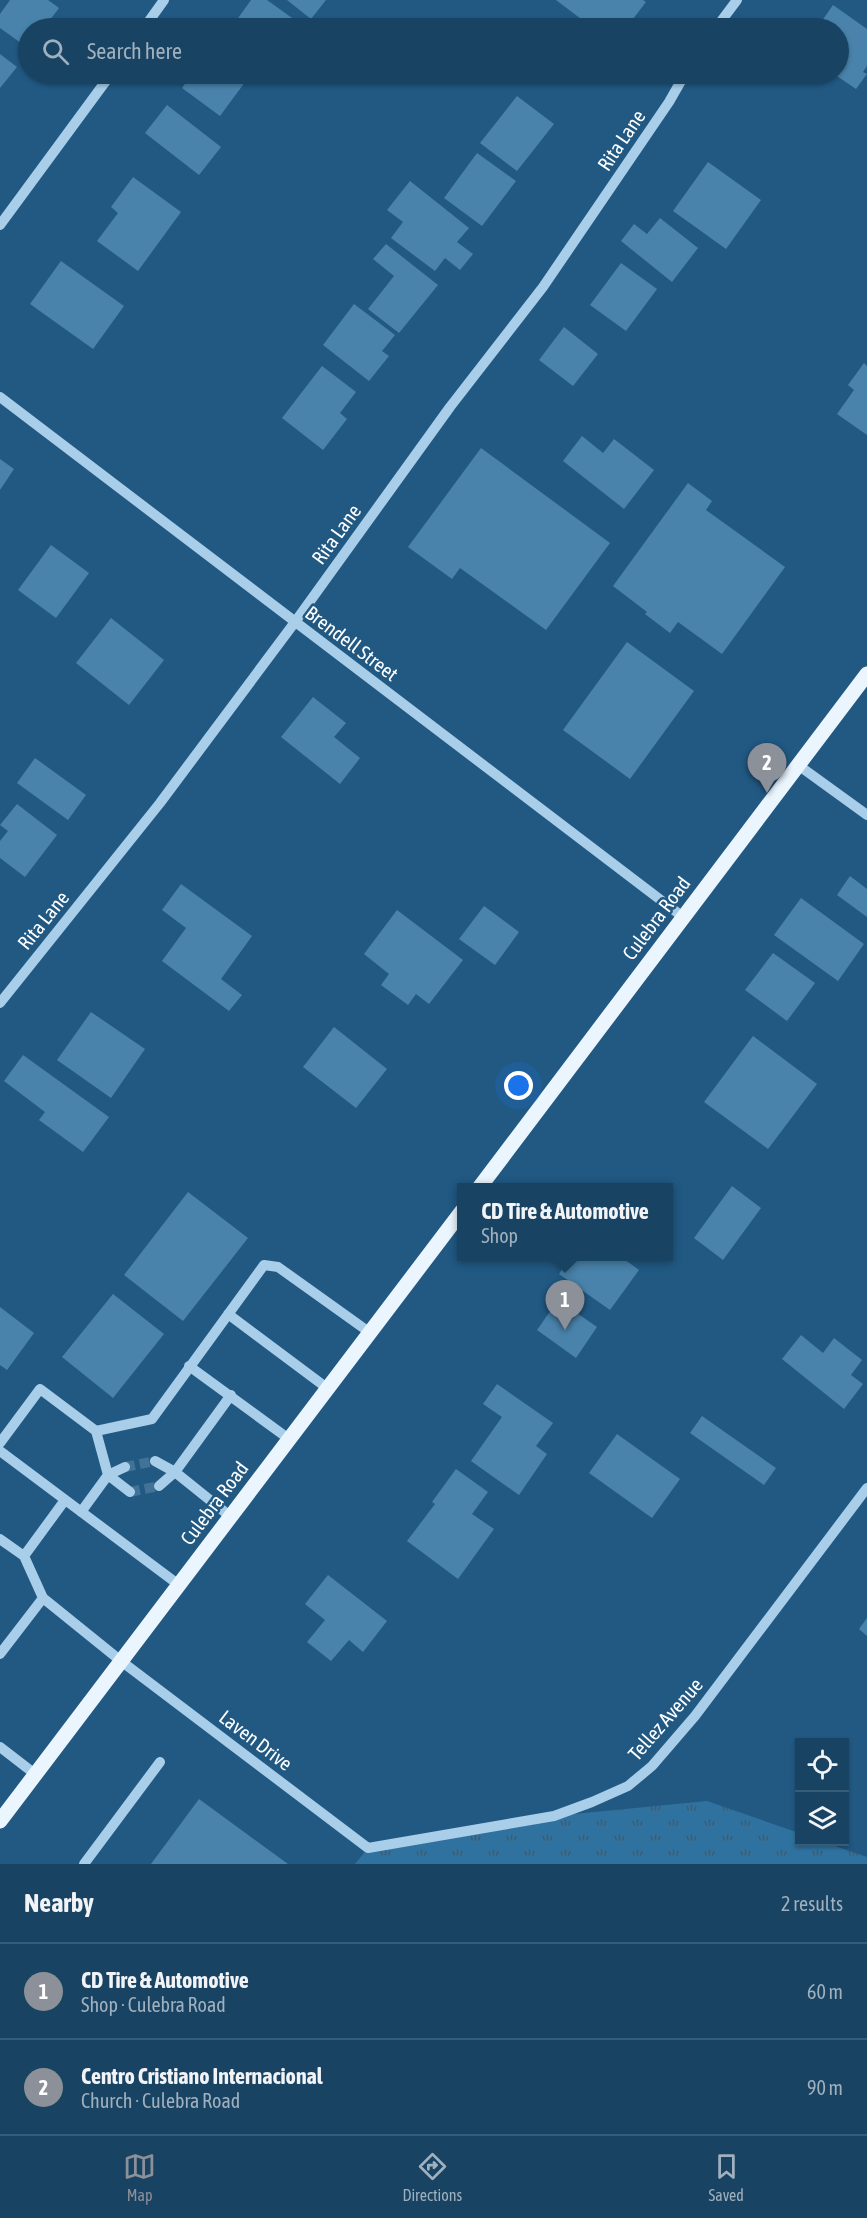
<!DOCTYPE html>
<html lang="en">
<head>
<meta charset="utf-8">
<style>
	:root { --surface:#194362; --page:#224a68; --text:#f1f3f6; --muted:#9fb0be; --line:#375c77; --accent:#8c9099 }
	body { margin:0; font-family:"Asap Condensed",sans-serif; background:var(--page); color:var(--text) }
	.controls { position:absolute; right:18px; bottom:18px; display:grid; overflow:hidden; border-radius:0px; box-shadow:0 2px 4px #0004 }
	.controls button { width:54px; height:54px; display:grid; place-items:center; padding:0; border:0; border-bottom:2px solid var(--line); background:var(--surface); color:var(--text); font:30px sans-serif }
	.you { position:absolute; left:519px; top:1086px; width:21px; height:21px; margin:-15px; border:4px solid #fff; border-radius:50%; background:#1a73e8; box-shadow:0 0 0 9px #1a73e833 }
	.badge { display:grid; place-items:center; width:39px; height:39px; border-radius:50%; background:var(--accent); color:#fff; font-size:20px; font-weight:700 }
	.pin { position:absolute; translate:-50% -50px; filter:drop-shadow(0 2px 3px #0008) }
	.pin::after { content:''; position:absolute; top:32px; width:21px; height:18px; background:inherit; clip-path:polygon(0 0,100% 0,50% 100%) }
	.popup { position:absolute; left:457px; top:1183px; width:216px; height:78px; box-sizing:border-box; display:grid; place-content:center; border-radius:0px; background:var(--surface); filter:drop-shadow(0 2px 4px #0005); font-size:20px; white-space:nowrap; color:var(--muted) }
	.popup b { font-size:22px; color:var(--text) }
	.popup::after { content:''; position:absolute; left:50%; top:100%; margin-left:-12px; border:12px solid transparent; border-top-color:var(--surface) }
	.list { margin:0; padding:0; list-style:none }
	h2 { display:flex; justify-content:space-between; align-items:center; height:78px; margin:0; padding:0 24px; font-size:26px }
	h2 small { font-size:20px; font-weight:400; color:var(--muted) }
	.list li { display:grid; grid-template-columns:39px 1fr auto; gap:18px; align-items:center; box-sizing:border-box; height:96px; padding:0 24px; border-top:2px solid var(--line) }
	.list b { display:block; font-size:22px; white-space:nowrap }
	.list p { margin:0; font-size:20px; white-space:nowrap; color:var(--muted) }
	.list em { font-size:20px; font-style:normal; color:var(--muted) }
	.icon { flex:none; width:33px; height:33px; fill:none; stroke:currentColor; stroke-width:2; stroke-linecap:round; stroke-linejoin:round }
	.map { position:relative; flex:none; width:867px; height:1864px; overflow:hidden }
	.search { position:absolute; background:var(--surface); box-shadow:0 2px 4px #0004; left:18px; right:18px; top:18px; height:66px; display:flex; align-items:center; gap:15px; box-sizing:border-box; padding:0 21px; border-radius:33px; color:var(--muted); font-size:22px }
	.sheet { height:270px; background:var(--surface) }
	nav { display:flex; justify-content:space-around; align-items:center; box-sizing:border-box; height:84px; border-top:2px solid var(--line); background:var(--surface); font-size:16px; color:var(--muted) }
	nav a { display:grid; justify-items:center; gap:3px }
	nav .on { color:var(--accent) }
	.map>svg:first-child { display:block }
	.grass { fill:url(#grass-tufts) }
	.building { fill:#4983ab }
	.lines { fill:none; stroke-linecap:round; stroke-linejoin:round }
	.minor-tunnel { stroke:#427296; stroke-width:10; stroke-dasharray:10 5; stroke-linecap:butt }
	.minor { stroke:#a8cee9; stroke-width:10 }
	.major { stroke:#ebf5fe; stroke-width:15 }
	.labels { text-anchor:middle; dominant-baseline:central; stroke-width:5; stroke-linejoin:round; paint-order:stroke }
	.street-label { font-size:20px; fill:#fff; stroke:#215983 }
</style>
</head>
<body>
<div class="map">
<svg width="867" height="1864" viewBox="0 0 867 1864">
	<defs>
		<pattern id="grass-tufts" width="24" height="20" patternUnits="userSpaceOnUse" patternTransform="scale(1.5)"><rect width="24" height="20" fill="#30729f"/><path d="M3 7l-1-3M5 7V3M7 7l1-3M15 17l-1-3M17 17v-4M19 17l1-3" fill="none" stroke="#415b6d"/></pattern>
	</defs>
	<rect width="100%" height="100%" fill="#215983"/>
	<path class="grass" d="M707,1801l92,32 1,9h23l44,15v7h-512l13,-16 186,-32z"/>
	<path class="building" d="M10,0h38l11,8 -15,20h-16v20l-28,-20v-14z
		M251,0h16l39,28h-75z
		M287,0h39l-15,19z
		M556,0h87l3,2 -20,26h-33z
		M833,5l34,24v37l-4,6 4,2 -11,15 -22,-15h4v-46h-21z
		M0,54l17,13 -17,21z
		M192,74h59l-31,42 -38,-28z
		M517,96l37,28 -37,47 -37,-28z
		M167,105l54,42 -22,28 -54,-42z
		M477,153l39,28 -34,45 -38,-28z
		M708,162l53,38 -35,49 -53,-38z
		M133,177l48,35 -43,59 -41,-30 21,-28 -7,-6z
		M410,181l59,47 -12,14 16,12 -13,16 -15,-12 -10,13 -44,-33 12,-16 -16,-12z
		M660,218l38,30 -26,34 -51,-41 13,-17 13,10z
		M386,244l52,41 -39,48 -31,-24 26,-33 -21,-17z
		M61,261l63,45 -31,43 -63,-45z
		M621,263l36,26 -31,42 -36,-26z
		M354,304l41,31 -13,16 7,5 -20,25 -46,-36z
		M564,327l34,27 -25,32 -34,-26z
		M864,363l3,3v69l-30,-21 17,-24 -6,-5z
		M322,366l34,26 -16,21 7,6 -24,31 -41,-32z
		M582,436l21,17 11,-14 40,31 -30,39 -61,-48z
		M481,448l129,95 -64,87 -86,-62 -8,11 -44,-32z
		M0,459l14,10 -14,21z
		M688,483l24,18 -6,9 79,57 -63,87 -44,-32 -8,11 -25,-19 2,-2 -34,-26z
		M51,545l38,28 -33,45 -38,-28z
		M111,618l53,42 -35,45 -53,-42z
		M627,642l67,49 -64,88 -67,-49z
		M313,697l33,26 -12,14 26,21 -20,26 -59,-47z
		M35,758l51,37 -18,25 -51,-37z
		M17,804l40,31 -32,42 -25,-19v-17l8,-10 -8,-6z
		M850,876l17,13v28l-30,-22z
		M181,884l71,52 -31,43 21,16 -13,16 -67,-50 24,-33 -24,-18z
		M801,898l63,46 -26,37 -64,-46z
		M484,906l35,26 -24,33 -36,-26z
		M397,910l66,50 -34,44 -13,-10 -8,11 -27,-20 8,-11 -25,-20z
		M773,953l42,30 -28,38 -42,-31z
		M91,1012l54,37 -34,49 -54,-38z
		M334,1027l53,42 -31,39 -53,-41z
		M753,1036l64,48 -49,65 -64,-47z
		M23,1055l86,62 -26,35 -44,-32 6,-8 -41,-31z
		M732,1186l29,22 -38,52 -29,-22z
		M188,1192l60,46 -65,83 -59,-46z
		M571,1256h49l19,14 -29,40 -51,-36z
		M113,1294l51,40 -51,64 -51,-41z
		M558,1300l39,27 -21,31 -39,-28z
		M0,1307l34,26 -27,37 -7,-5z
		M801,1335l22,18 11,-15 28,22 -11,15 12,9 -19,25 -62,-50z
		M497,1384l56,39 -17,23 11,8 -28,41 -48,-34 31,-44 -19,-13z
		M702,1416l74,52 -12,17 -74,-52z
		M617,1434l63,45 -28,39 -63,-45z
		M456,1469l32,23 -16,22 22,15 -36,50 -51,-38 28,-37 -3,-2z
		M328,1575l59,46 -24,31 -14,-12 -18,21 -24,-19 18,-22 -20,-16z
		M867,1618v18l-8,-7z
		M199,1799l89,65h-137z"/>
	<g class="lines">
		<path class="minor-tunnel" d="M125,1467l30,-6
			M130,1492l29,-6"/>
		<path class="minor" d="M144,28l20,-28
			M716,28l21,-28
			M0,225l111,-151
			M0,397l683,520
			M798,765l69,50
			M0,1003l160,-200 135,-181 155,-215 93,-120 126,-185 16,-28
			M228,1314l99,74
			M189,1366l100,73
			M96,1431l12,44 22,17
			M0,1443l40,-54 56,42 56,-12 112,-154 14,2 91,65
			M0,1451l179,134
			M155,1461l20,11 56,45
			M159,1486l16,-14 56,-77
			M65,1500l-41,56 19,42 78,63 247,187 186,-32 38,-14 36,-16 24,-20 43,-50 172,-228
			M81,1512l27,-37 17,-8
			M0,1539l24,17
			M0,1654l43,-56
			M0,1747l35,27
			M84,1864l76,-102"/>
		<path class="major" d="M479,1188l388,-514
			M0,1821l462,-610"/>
	</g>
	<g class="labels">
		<g class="street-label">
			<text transform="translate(621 140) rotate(-56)">Rita Lane</text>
			<text transform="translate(336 534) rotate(-54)">Rita Lane</text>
			<text transform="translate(352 643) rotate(37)">Brendell Street</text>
			<text transform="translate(656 918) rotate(-53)">Culebra Road</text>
			<text transform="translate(43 920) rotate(-51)">Rita Lane</text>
			<text transform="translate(214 1503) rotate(-53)">Culebra Road</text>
			<text transform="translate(665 1719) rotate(-49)">Tellez Avenue</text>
			<text transform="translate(256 1740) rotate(37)">Laven Drive</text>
		</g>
	</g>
</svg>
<div class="controls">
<button><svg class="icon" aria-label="locate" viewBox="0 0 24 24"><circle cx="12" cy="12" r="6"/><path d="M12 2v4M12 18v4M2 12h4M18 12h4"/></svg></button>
<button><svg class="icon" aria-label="layers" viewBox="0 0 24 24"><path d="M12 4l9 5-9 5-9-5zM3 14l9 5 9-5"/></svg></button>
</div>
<div class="you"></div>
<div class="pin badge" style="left:565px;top:1330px">1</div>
<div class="popup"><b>CD Tire &amp; Automotive</b>Shop</div>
<div class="pin badge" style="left:767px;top:793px">2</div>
<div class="search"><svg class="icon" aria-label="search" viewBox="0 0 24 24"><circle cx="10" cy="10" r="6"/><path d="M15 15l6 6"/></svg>Search here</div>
</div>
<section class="sheet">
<h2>Nearby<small>2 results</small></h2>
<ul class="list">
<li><span class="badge">1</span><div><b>CD Tire &amp; Automotive</b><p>Shop · Culebra Road</p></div><em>60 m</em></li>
<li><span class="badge">2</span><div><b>Centro Cristiano Internacional</b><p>Church · Culebra Road</p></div><em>90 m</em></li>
</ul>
</section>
<nav>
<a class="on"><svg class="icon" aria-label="map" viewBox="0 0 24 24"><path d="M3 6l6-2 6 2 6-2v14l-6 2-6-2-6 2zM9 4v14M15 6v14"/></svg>Map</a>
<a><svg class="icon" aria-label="directions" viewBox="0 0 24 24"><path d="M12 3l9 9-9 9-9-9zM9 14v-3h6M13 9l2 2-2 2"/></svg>Directions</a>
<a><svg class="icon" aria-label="saved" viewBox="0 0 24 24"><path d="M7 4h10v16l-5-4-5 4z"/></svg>Saved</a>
</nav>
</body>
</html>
